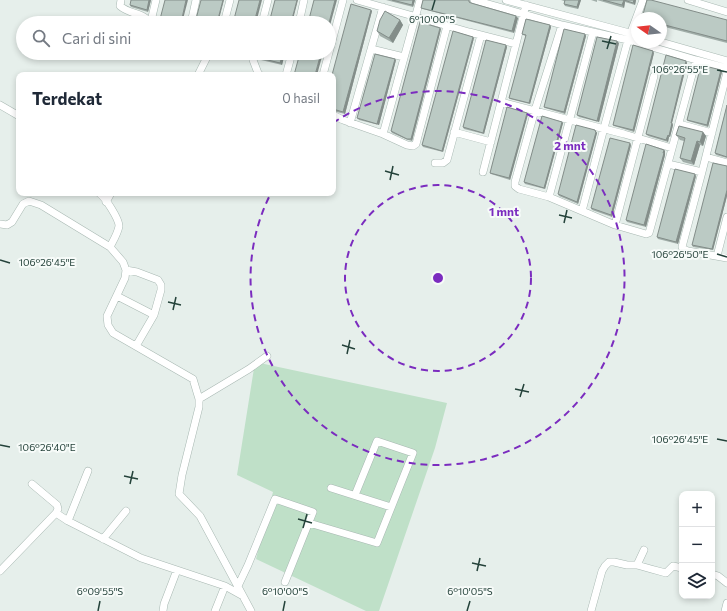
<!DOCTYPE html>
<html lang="id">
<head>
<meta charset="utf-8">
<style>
	:root { --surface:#fff; --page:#f6f6f7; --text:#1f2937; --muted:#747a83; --line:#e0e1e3 }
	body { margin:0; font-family:Commissioner,sans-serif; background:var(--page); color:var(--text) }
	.controls { position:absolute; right:12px; bottom:12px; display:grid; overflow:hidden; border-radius:8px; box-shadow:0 2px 6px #0003 }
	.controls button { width:36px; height:36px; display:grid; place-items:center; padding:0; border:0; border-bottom:1px solid var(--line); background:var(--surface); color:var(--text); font:20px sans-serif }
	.compass { position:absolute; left:631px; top:12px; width:36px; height:36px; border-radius:50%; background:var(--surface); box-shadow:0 2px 6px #0003; rotate:284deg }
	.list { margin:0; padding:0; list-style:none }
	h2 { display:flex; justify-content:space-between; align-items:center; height:52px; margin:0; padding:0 16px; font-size:17px }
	h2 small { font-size:13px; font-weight:400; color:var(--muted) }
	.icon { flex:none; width:22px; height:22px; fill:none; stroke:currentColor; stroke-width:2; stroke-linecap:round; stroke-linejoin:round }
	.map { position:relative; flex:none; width:727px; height:611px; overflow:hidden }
	.search { position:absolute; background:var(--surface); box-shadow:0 2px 6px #0003; left:16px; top:16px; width:320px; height:44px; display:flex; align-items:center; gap:10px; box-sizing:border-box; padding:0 14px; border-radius:22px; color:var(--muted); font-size:15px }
	.panel { position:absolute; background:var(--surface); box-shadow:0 2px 6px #0003; left:16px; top:72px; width:320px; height:124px; border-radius:8px }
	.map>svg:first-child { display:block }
	.green { fill:#bfe0c8 }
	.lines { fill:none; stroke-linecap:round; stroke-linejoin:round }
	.street-casing { stroke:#a8b8b2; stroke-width:8 }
	.street { stroke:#fff; stroke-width:7 }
	.wall { fill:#a1aea9 }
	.shaded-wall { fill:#838d89 }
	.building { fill:#bbcac4; stroke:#838d89 }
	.ticks { fill:none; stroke:#24423a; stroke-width:1.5 }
	.ring { fill:none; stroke:#7b2cbf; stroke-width:2; stroke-dasharray:7 5 }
	.ticks-label { font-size:10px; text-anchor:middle; fill:#24423a; stroke:#f7fbf9; stroke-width:4; stroke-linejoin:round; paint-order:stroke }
	.centre { fill:#7b2cbf; stroke:#f7fbf9; stroke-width:2 }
	.ring-label { font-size:12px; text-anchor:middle; font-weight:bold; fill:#7b2cbf; stroke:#f7fbf9; stroke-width:4; stroke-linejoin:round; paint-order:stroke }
</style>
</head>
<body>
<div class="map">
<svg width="727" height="611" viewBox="0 0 727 611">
	<rect width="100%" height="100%" fill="#e6efeb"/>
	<path class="green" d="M255,362l192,41 -12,45 -56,163h-13l-110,-52 17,-67 -36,-17z"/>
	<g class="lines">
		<defs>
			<path id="street" d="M121,0l-1,6c9,8 24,7 31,17
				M357,0l112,32 47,12
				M474,0l88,25 66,15 68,20 31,8
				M506,0l131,35
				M688,0l39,12
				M151,21l5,-21
				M191,23l5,-23
				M224,23l6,-23
				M262,23l6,-23
				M299,23l5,-23
				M562,25l-27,85 -20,72v4l4,3 30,8 66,28 31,9 3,-1 2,-7 45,-166
				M661,42l66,19
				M371,49l33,8
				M254,53l-1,7 5,13 2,2
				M727,72l-25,100 -20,75 1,2 5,2 39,7
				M198,75l11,-22
				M286,75l6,-22
				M323,75l20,-75
				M501,102l123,32 48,14
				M0,105l19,11
				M333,115l10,5 40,14 24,11 6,1 3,-2 31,-118
				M350,123l33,-116
				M679,124l33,9
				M454,132l37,10
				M383,134l37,-134
				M706,157l21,6
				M435,163h8l4,-3 34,-125
				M668,164l34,8
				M483,172l43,-167
				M99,193c6,4 20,26 20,33 -1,7 -6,15 -9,21
				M549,197l44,-165
				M106,202l5,-9
				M582,211l22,-83 24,-88 15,-40
				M0,224l7,1 5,-3 11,-18 6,-3 12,4 69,42 13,15 3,8 -1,8 -18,38 1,9 5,8 80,46 6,20v8l-17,68 -3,19 21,22 51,95
				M615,225l39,-149
				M717,256l10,-39
				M126,270l11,2 21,8 3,5v5l-7,25 -18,31
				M117,296l37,19
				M199,399l50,-30 18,-13
				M331,488l60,19
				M56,513l12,8 73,37 84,28 18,10
				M68,521l20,-50
				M309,523l68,20 36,-90 -36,-12 -22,54
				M103,539l23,-28
				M637,565l7,-15
				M0,571l56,-58 2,-4 -1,-4 -25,-21
				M712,574l6,2 9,7
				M238,586l10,-21 27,-66 38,13 -28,70
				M163,611l1,-7 13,-34
				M215,611l10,-25
				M591,611l11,-40 3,-5 4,-4h5l13,3h10l14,4 15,4 7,-7 9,2
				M725,611l2,-8"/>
		</defs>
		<use href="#street" class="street-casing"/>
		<use href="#street" class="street"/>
	</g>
	<path class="wall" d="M151,0l-3,12 -17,-5 -1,-2z
		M386,0h29l-2,7z
		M423,0h46l1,2 1,1 47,15 -4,15 -91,-24 -2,-1z
		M561,0h20l-3,9 -13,-3 -1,-2v-3z
		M591,0h45l-1,5 -10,-3 -1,6 -27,-8v2z
		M371,10l1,1 -27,103 -12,-3v-36z
		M661,18l66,2v23l-66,-17z
		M400,20l3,5 -10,18 -13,-7 -3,-5z
		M550,25l1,2 -21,77 -20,-5 -1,-1 17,-62 -3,-1 -1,-1z
		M441,29l-29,112 -4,-1 -16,-7 -1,-2z
		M585,34l1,2 -21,78 -20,-6 -1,-1z
		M474,38l-31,114 -20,-5 -1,-2z
		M619,43l-20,79 -20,-5 -2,-2z
		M506,45l1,2 -23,87 -20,-5 -1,-2z
		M235,53h13v3z
		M285,53l-3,12 -21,-5 -1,-2z
		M654,53l-20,79 -20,-6 -1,-1z
		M396,60l-17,65 -20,-5 -2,-2z
		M686,61l1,2 -15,60 1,2 -3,12h-1l-1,5 -20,-6 -2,-2z
		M721,70l1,2 -14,55 -20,-6 -1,-1z
		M727,105v53l-11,-3 -1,-2z
		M528,114l-18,66 -19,-6 -1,-1z
		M562,122l1,1 -18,66 -20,-5 -1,-2z
		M595,130l2,3 -19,71 -19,-8 -1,-2z
		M703,132l3,4 -3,10 -3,-1 -6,20 -11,-3 -3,-4 4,-17 -4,-1 -4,-5z
		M631,145l-19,72 -20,-7 -1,-2z
		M664,150l1,1v4l-19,72 -19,-5 -1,-2z
		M727,166v30l-14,54 -20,-3 -1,-2z
		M696,176l-18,68 -20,-5 -1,-2z"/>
	<path class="shaded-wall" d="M149,0h2l-3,12 -1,-2z
		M186,0h2l-6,23h-1z
		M223,0h1l-6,23h-1z
		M260,0h2l-6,23h-2z
		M297,0h1l-6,23h-1z
		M335,0h2l-8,29v-6z
		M413,0h2l-2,7 -1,-2z
		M579,0h2l-3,9 -1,-2z
		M624,0l1,2 -1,6 -2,-3z
		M634,0h2l-1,5 -2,-2z
		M371,10l1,1 -27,103 -2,-2z
		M516,16l2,2 -4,15 -2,-2z
		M400,20l3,5 -10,18 -4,-5z
		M550,25l1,2 -21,77 -1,-1z
		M440,28l1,1 -29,112 -1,-2z
		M585,34l1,2 -21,78 -1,-2z
		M473,37l1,1 -31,114 -1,-1z
		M617,41l2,2 -20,79 -2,-1z
		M506,45l1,2 -23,87 -1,-1z
		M653,51l1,2 -20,79 -1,-2z
		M283,53h2l-3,12 -2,-2z
		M321,53h2l-6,22h-2z
		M395,59l1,1 -17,65 -2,-1z
		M686,61l1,2 -15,60 1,2 -3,12 -1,-1 2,-13z
		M721,70l1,2 -14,55 -1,-2z
		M527,113l1,1 -18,66 -1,-2z
		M562,122l1,1 -18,66 -1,-1z
		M595,130l2,3 -19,71 -1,-2z
		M703,132l3,4 -3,10 -3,-4z
		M668,135l1,2 -1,5 -2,-2z
		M697,141l3,4 -6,20 -3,-4z
		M630,143l1,2 -19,72 -1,-2z
		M664,150l1,1v4l-19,72 -2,-2z
		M695,174l1,2 -18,68 -2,-2z
		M727,190v6l-14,54 -1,-1z"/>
	<path class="building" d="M131,0h18l-2,10 -17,-5z
		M165,0h21l-5,23h-22z
		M201,0h22l-6,23h-22z
		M239,0h21l-6,23h-21z
		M275,0h22l-6,23h-22z
		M314,0h21l-6,23h-21z
		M392,0h21l-1,5z
		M423,0h46v2l2,1 45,13 -4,15 -91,-23z
		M565,0h14l-2,7 -13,-3z
		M603,0h21l-2,5z
		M624,0h10l-1,3z
		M647,0h4l76,20v21l-66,-17v-6h-19z
		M351,4l20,6 -28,102 -10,-3v-34h-1z
		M385,11l15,9 -11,18 -12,-7 3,-11z
		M526,19l24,6 -21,78 -20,-5 17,-63 -4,-1z
		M420,22l20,6 -29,111h-4l-16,-8z
		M564,29l21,5 -21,78 -20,-5z
		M453,31l20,6 -31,114 -20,-6z
		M597,37l20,4 -20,80 -20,-6z
		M486,40l20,5 -23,88 -20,-6z
		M633,45l20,6 -20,79 -20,-5z
		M262,53h21l-3,10 -20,-5z
		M300,53h21l-6,22h-21z
		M375,54l20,5 -18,65 -20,-6z
		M666,55l20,6 -15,62h1l-3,13 -1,-1 -2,5 -20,-6z
		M701,65l20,5 -14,55 -20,-5z
		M727,105v52l-12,-4z
		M507,107l20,6 -18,65 -19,-5z
		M542,116l20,6 -18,66 -20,-6z
		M576,125l19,5v1l1,1 -19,70 -19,-8z
		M679,126l24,6 -3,10 -3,-1 -6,20 -11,-3 5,-20 -9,-3z
		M610,138l20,5 -19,72 -20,-7z
		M646,144l18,6 -1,3h1l-20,72 -18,-5z
		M713,163l14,3v24l-15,59 -20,-4z
		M675,169l20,5 -19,68 -19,-5z"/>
	<path class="ticks" d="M432,10l3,-10M602,41l14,3M607,49l4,-13M717,70l10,2M385,171l14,4M390,180l3,-14M559,215l13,3M564,223l3,-13M717,254l10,3M0,260l10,3M168,302l13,3M173,310l3,-13M342,345l13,4M347,354l3,-14M515,389l14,3M520,397l4,-13M717,439l10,2M0,445l10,2M124,476l14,3M130,484l3,-13M298,519l14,4M303,528l4,-14M472,563l14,3M477,571l3,-13M98,611l2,-10M283,611l2,-10M467,611l3,-10"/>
	<g class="ring">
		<circle cx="438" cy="278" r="93"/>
		<path d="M333 123A187 187 0 1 1 271 193"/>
	</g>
	<g class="ticks-label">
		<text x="432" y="23">6°10'00"S</text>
		<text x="680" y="73">106°26'55"E</text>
		<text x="680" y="258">106°26'50"E</text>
		<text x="47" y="266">106°26'45"E</text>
		<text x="680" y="443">106°26'45"E</text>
		<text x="47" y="451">106°26'40"E</text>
		<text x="100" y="595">6°09'55"S</text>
		<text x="285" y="595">6°10'00"S</text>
		<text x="470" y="595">6°10'05"S</text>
	</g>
	<circle cx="438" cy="278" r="6" class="centre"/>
	<g class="ring-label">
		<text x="570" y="150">2 mnt</text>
		<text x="504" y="216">1 mnt</text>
	</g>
</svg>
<div class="controls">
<button>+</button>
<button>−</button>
<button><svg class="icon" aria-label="layers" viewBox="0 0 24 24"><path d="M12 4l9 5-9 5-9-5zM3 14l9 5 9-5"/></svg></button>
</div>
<svg class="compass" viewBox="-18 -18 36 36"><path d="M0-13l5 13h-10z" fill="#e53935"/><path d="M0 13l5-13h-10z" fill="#747a83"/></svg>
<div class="search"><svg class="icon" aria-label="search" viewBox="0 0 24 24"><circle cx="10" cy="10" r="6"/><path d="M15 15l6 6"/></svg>Cari di sini</div>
<section class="panel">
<h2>Terdekat<small>0 hasil</small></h2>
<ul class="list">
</ul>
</section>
</div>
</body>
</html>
